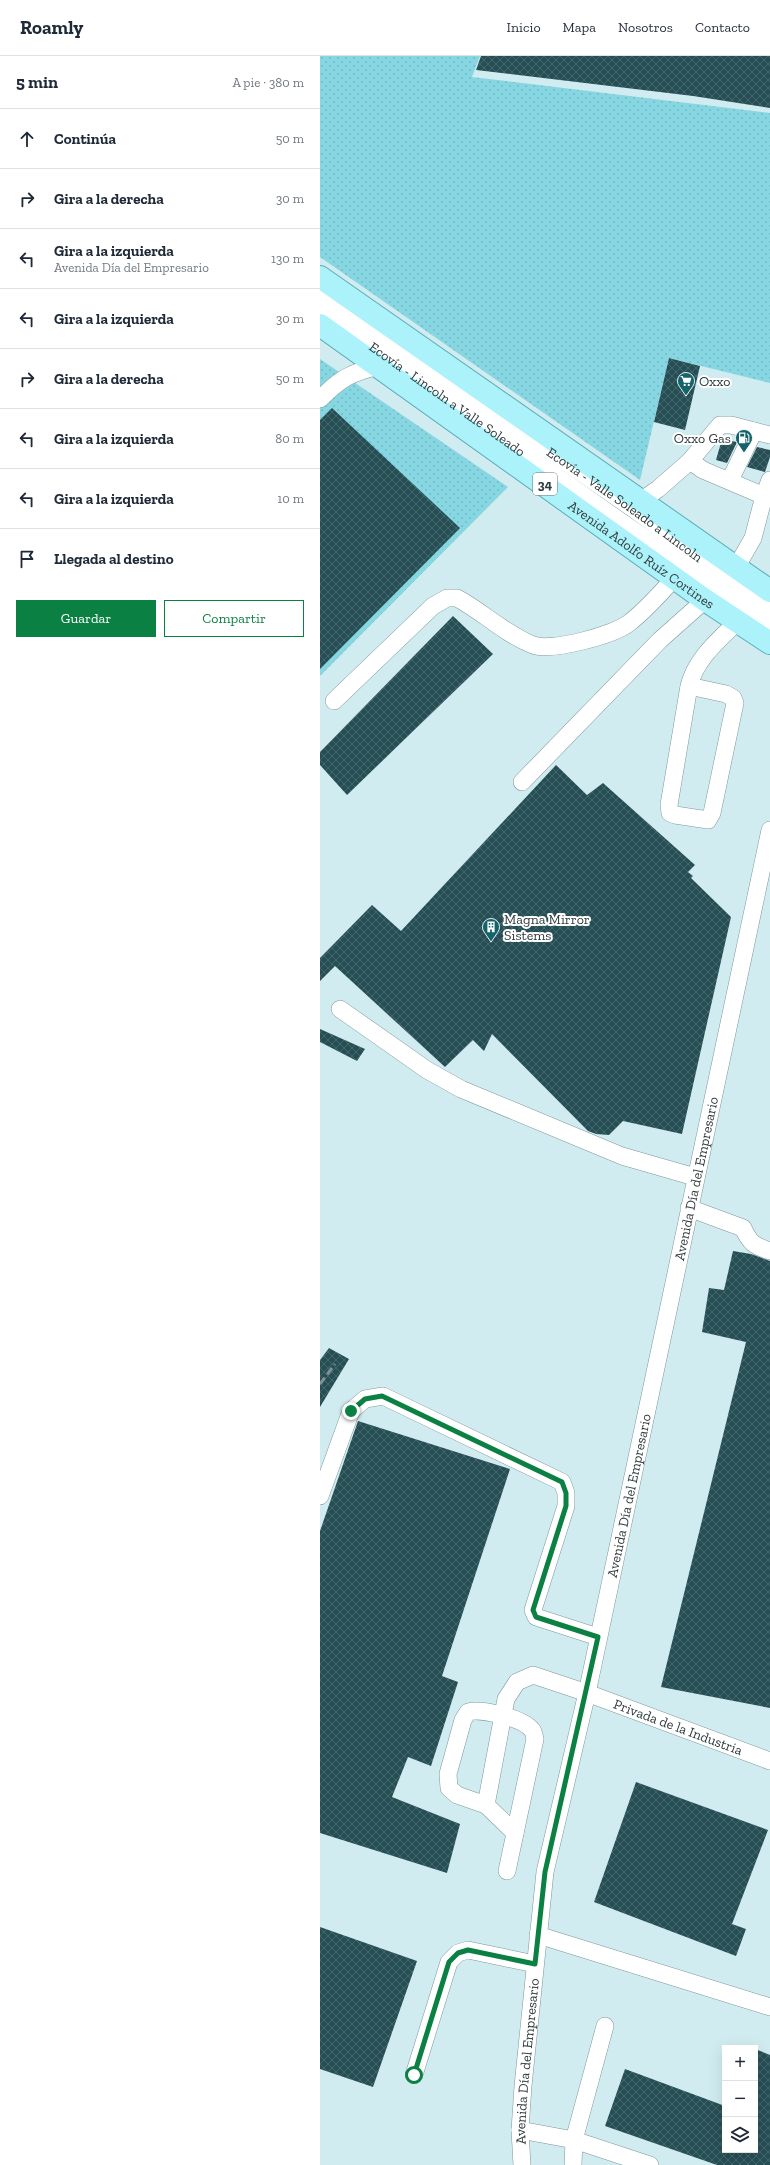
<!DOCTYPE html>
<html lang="es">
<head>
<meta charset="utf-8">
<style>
	:root { --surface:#fff; --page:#f2f2f3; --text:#1f2937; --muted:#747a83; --line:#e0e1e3; --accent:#0b8043 }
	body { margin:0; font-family:"Zilla Slab",serif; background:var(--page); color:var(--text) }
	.controls { position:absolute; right:12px; bottom:12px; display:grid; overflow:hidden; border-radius:0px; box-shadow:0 4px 16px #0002 }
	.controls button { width:36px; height:36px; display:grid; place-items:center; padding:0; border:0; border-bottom:1px solid var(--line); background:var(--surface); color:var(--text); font:20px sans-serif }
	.stop { position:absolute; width:12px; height:12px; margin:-9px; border:3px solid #0b8043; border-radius:50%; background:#fff }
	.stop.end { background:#0b8043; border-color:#fff; box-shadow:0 1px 4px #0008 }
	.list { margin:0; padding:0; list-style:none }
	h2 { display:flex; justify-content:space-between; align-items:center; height:52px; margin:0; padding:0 16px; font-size:17px }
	h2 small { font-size:13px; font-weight:400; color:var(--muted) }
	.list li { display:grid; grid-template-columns:26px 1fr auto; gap:12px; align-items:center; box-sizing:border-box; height:60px; padding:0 16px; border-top:1px solid var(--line) }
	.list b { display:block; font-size:15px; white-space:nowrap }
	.list p { margin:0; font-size:13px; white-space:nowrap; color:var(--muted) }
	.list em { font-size:13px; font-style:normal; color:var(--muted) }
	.actions { display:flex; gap:8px; padding:12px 16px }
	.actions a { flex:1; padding:9px 0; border:1px solid var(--accent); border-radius:0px; text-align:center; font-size:14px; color:var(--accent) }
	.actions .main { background:var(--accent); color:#fff }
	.icon { flex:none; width:22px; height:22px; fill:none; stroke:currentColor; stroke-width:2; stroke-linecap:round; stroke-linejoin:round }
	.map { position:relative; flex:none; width:450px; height:2109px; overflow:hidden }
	header { display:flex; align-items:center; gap:24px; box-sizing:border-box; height:56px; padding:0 20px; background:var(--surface); border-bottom:1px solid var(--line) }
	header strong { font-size:19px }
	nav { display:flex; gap:22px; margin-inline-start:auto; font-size:14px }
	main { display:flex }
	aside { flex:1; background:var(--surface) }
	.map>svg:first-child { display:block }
	.grass { fill:url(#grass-dots) }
	.building { fill:url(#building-cross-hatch) }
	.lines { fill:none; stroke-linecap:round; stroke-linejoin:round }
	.minor-casing { stroke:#7d979a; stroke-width:18 }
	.major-casing { stroke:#5cacb7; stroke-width:24 }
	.minor { stroke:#fff; stroke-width:17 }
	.major { stroke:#abf2fb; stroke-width:22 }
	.rail { stroke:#7f9295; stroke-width:3; stroke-dasharray:8 4; stroke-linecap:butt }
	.route { stroke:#0b8043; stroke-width:5 }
	.labels { text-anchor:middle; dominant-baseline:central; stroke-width:4; stroke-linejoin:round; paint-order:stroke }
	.shield { fill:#fff; stroke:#6e7676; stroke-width:1 }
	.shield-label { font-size:13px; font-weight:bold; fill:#303b3c }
	.poi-label { font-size:14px; fill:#303b3c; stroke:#fff; text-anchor:start }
	.street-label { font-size:14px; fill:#303b3c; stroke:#fff }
</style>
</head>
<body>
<header>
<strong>Roamly</strong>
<nav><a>Inicio</a><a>Mapa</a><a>Nosotros</a><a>Contacto</a></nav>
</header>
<main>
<aside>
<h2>5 min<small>A pie · 380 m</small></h2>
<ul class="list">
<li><svg class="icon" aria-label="ahead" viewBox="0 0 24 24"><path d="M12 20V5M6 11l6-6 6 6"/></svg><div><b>Continúa</b></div><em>50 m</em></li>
<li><svg class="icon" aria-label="right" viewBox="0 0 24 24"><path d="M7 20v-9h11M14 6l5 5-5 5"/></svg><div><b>Gira a la derecha</b></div><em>30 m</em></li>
<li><svg class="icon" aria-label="left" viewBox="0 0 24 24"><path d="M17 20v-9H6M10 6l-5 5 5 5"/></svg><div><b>Gira a la izquierda</b><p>Avenida Día del Empresario</p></div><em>130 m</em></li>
<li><svg class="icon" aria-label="left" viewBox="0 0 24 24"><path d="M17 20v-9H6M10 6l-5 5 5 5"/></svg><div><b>Gira a la izquierda</b></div><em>30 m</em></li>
<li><svg class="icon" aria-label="right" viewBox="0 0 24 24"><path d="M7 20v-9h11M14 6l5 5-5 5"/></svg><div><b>Gira a la derecha</b></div><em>50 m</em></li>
<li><svg class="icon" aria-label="left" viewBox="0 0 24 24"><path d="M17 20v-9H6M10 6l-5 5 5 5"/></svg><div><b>Gira a la izquierda</b></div><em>80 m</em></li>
<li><svg class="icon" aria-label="left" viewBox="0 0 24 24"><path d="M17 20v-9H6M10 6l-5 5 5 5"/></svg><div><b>Gira a la izquierda</b></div><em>10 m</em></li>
<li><svg class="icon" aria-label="arrive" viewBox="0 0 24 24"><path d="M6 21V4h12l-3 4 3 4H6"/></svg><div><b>Llegada al destino</b></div></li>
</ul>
<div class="actions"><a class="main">Guardar</a><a>Compartir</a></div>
</aside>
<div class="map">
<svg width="450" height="2109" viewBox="0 0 450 2109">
	<defs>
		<pattern id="grass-dots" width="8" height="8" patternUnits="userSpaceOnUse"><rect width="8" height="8" fill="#86d7e2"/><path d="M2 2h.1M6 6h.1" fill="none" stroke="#74b9c3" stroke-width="1.8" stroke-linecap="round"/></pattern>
		<pattern id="building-cross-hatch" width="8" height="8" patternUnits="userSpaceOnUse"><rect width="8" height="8" fill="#264f55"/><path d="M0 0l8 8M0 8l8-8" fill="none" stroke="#45666b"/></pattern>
	</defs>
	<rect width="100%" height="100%" fill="#d1ecf0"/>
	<path class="grass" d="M0,0h160l-8,21 298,36v270l-101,-25 -29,122 -320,-223z
		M0,303l188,128 -188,189z"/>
	<path class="building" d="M161,0h289v52l-77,-12 -217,-26z
		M349,302l31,8 -15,64 -31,-8z
		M12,352l128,120 -140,141v-249z
		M402,383l15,3 -10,21 -11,-3z
		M437,391l13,3v7l-5,15 -18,-5z
		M133,560l40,38 -146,141 -27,-30v-13z
		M236,709l31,30 16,-12 92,82 -7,7 5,4 -2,2 40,39 -49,217 -59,-13 -14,14 -13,-1 -8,-3 -96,-97 -8,17 -11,-11 -28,27 -110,-101 -15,15v-23l52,-53 29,26z
		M0,973l45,20 -8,12 -37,-19z
		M413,1195l18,3 19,7v447l-109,-21 85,-345 -44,-10 7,-44 15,2z
		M9,1292l20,11 -29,48v-47z
		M38,1365l152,48 -68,207 16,6 -27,84 -23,-9 -16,40 68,27 -13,49 -127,-40v-302z
		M316,1726l132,48 -36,94 14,5 -10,27 -142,-54z
		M0,1871l97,34 -44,126 -53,-18z
		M435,1993l15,6v110h-53l-112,-39 20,-57 100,37v44h30z"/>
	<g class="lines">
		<defs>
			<g id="minor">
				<path id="s1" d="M0,237l312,215 138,101"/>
				<path id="s2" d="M0,253l300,212 98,67 52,39"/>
				<path d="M0,343c21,-21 30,-26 59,-33"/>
				<path d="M370,405l13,9 61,26 -11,42 -16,28"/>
				<path d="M410,424l24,-49"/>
				<path d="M444,440l6,-16"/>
				<path d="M322,444l16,-11 32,-28 30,-36h11l39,10"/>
				<path d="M369,630l37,8 7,4 2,5 -23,110 -4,7 -33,-5 -5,-2 -1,-8 20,-119c7,-28 30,-46 49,-65"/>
				<path d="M14,645l99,-95 14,-8h10c26,14 48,36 76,47 18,7 81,-10 96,-22 17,-13 32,-30 46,-46"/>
				<path d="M202,726l138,-142 45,-40"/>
				<path d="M20,953l87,61 34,19 161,67 73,21"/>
				<path d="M369,1152l54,20c7,15 11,18 27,23"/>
				<path d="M0,1440l31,-85 14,-12 18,-3 179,86 4,11v13l-33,104 3,7 62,20"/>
				<path d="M166,1749l-29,-10 -8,-7 -1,-14 15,-54 5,-8c13,-4 55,6 64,18 2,2 2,6 3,9l-28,132"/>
				<path id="s3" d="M195,1777l-29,-28 20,-106 11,-17 16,-7 54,18 183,68"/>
				<path d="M218,1879l232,72"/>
				<path d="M94,2019l35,-113 9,-9 10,-3 67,14"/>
				<path d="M200,2074l54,10 76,25"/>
				<path id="s4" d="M202,2109l-2,-35 3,-44 22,-214 42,-179 183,-863"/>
				<path d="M253,2109l1,-25 31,-114"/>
			</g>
			<g id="major">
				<path d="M0,221l450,314"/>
				<path id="s5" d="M0,269l385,275 65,43"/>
			</g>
		</defs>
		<use href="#minor" class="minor-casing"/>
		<use href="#major" class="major-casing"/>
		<use href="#minor" class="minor"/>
		<use href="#major" class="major"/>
		<path class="rail" d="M0,1328l15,-20"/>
	</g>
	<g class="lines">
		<path class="route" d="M31,1355l14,-12 17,-3 180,86 4,11v13l-33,104 3,7 62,20 -53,235 -10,92 -67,-14 -10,3 -9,9 -35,113"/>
	</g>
	<defs>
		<symbol id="supermarket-pin" viewBox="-11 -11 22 30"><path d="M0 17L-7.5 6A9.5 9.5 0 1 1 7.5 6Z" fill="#14626b" stroke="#fff"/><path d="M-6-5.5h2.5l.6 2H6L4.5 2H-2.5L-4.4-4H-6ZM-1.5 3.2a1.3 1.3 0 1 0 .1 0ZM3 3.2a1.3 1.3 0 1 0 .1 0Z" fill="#fff"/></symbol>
		<symbol id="fuel-pin" viewBox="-11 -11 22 30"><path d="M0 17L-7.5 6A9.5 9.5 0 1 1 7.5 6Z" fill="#14626b" stroke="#fff"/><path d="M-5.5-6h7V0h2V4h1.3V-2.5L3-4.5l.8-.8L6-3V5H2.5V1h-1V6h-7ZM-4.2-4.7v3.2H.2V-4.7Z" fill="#fff"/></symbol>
		<symbol id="building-pin" viewBox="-11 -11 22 30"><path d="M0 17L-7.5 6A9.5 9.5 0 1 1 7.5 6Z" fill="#14626b" stroke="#fff"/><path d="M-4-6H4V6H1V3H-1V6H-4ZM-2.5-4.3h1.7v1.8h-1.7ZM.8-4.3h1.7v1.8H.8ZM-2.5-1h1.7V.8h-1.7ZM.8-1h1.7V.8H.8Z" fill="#fff"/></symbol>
	</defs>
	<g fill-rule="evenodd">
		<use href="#supermarket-pin" x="356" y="315" width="20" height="27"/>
		<use href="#fuel-pin" x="414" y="372" width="20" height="27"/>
		<use href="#building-pin" x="161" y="861" width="20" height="27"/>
	</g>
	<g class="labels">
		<rect class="shield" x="213" y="417" width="24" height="22" rx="3"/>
		<g class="shield-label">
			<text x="225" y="428">34</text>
		</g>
		<g class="poi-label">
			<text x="379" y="325">Oxxo</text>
			<text x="411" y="382" text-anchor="end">Oxxo Gas</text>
			<text x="184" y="863">Magna Mirror<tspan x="184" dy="16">Sistems</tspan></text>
		</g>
		<g class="street-label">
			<text stroke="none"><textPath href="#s2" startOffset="156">Ecovía - Lincoln a Valle Soleado</textPath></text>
			<text stroke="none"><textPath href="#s1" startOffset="371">Ecovía - Valle Soleado a Lincoln</textPath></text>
			<text stroke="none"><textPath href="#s5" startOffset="395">Avenida Adolfo Ruíz Cortines</textPath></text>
			<text stroke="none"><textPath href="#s4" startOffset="1004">Avenida Día del Empresario</textPath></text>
			<text stroke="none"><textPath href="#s4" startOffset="680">Avenida Día del Empresario</textPath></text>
			<text stroke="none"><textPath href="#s3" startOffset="340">Privada de la Industria</textPath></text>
			<text stroke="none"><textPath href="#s4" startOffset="104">Avenida Día del Empresario</textPath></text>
		</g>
	</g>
</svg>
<div class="controls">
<button>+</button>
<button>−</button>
<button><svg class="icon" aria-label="layers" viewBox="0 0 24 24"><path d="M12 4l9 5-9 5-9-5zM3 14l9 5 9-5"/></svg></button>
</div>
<div class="stop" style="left:94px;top:2019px"></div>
<div class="stop end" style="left:31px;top:1355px"></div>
</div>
</main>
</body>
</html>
